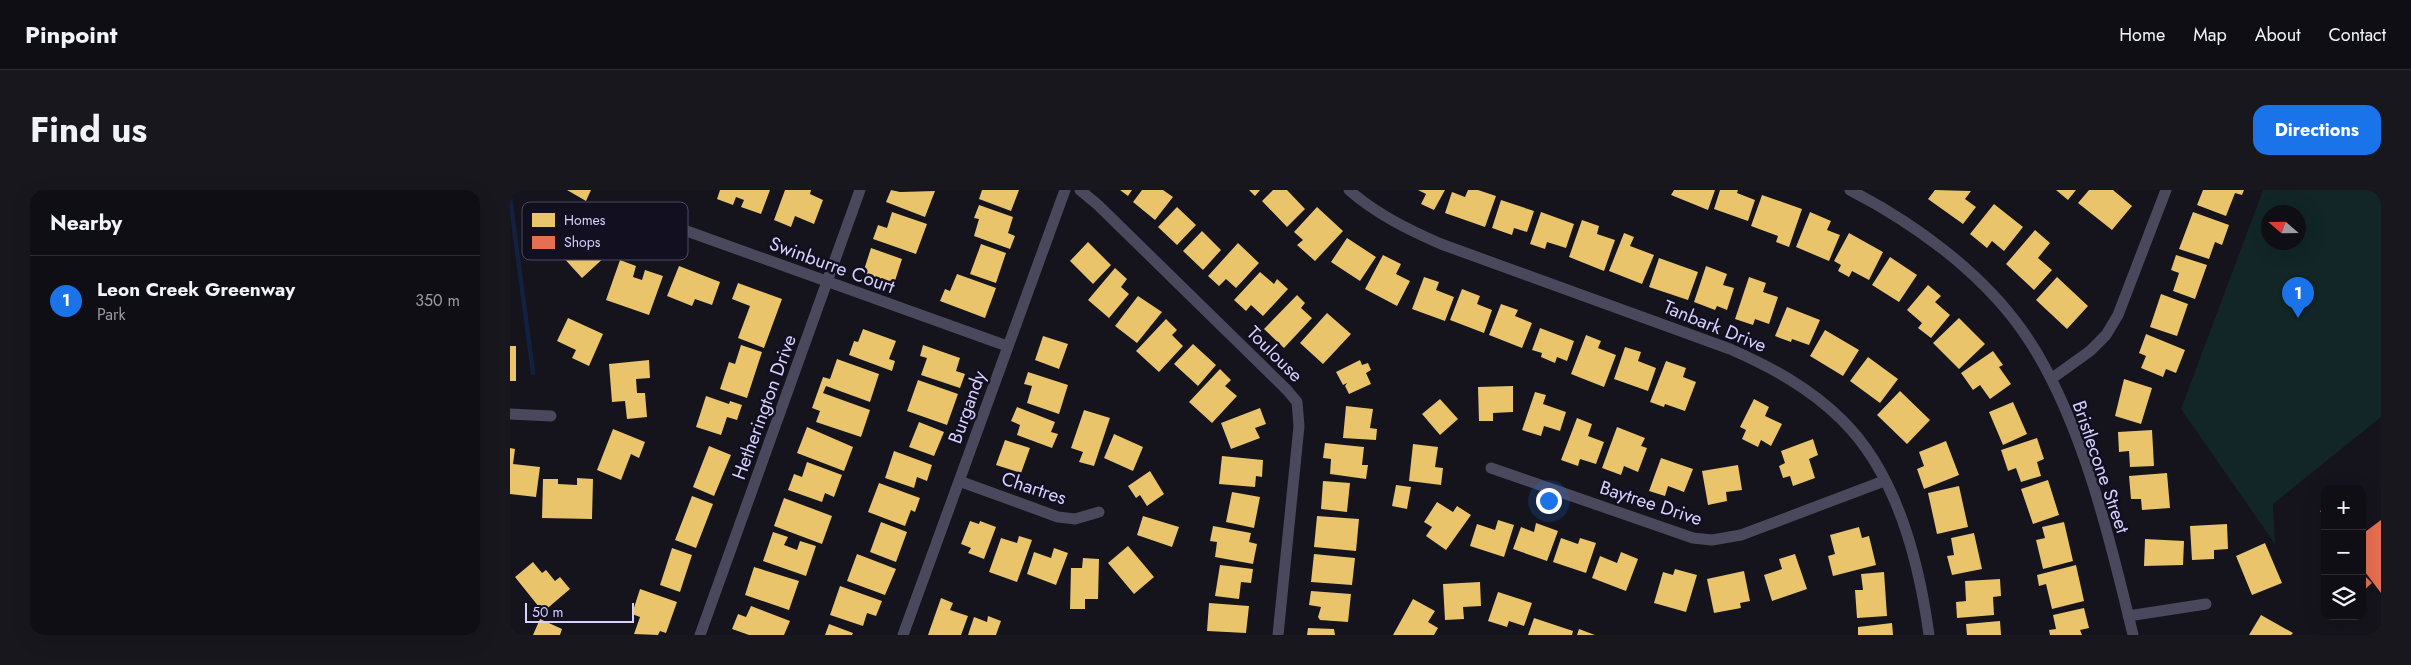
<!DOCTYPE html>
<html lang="en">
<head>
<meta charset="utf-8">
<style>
	:root { --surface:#100e15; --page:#19171e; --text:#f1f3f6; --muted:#9c9ca0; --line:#302e34; --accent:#1a73e8 }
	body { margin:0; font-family:Jost,sans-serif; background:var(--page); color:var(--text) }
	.controls { position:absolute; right:15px; bottom:15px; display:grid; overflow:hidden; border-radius:10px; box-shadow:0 5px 20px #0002 }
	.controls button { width:45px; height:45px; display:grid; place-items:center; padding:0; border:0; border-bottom:1px solid var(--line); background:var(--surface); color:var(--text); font:25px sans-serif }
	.compass { position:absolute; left:1751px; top:15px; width:45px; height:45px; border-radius:50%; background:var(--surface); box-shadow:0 5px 20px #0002; rotate:290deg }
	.scale { position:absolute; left:15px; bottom:12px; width:109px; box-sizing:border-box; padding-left:5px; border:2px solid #d7d1fc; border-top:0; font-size:14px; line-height:18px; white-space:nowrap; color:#d7d1fc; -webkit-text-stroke:4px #120f20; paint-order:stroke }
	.you { position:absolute; left:1038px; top:310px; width:18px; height:18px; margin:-12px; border:4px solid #fff; border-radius:50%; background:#1a73e8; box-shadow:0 0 0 8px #1a73e833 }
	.badge { display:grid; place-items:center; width:32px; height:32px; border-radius:50%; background:var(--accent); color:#fff; font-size:16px; font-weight:700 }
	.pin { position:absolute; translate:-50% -41px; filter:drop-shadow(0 1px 2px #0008) }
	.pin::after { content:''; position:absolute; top:26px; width:18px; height:15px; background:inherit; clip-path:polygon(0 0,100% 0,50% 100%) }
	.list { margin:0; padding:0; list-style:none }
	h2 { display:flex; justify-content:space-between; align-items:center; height:65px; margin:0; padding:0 20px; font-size:21px }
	h2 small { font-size:16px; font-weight:400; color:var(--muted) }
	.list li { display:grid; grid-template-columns:32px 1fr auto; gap:15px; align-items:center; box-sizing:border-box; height:90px; padding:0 20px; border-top:1px solid var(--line) }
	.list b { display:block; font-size:19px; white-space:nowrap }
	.list p { margin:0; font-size:16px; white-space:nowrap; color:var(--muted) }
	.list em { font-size:16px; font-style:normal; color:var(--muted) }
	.icon { flex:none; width:28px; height:28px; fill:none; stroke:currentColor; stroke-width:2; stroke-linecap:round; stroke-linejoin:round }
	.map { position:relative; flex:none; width:1871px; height:445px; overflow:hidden; border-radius:15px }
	header { display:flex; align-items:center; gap:30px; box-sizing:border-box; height:70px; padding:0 25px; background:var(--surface); border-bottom:1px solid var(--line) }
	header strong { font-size:24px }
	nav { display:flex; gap:28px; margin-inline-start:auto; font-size:18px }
	.intro { display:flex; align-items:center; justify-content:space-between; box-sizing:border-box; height:120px; padding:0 30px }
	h1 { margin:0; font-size:35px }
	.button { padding:12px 22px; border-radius:15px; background:var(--accent); color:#fff; font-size:18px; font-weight:700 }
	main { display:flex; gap:30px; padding:0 30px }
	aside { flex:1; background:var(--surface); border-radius:15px; box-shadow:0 5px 20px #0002 }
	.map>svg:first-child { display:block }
	.green { fill:#122627; fill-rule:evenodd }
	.homes { fill:#e9c46a }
	.shops { fill:#e76f51 }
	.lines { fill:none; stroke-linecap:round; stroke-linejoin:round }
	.stream { stroke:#11213f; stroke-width:4.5 }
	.minor { stroke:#4a485c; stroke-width:11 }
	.labels { text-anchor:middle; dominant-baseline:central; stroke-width:5; stroke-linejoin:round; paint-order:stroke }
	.street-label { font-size:19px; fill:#d7d1fc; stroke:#120f20 }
	.key { fill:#120f20; stroke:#4d4962; stroke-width:1 }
	.key-label { font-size:14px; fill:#d7d1fc }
</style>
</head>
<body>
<header>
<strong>Pinpoint</strong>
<nav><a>Home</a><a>Map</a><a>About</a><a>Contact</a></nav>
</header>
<div class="intro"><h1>Find us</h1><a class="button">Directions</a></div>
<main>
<aside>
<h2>Nearby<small></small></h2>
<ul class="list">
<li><span class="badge">1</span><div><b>Leon Creek Greenway</b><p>Park</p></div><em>350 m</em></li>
</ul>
</aside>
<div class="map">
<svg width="1871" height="445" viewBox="0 0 1871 445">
	<rect width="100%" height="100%" fill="#15131c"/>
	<path class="green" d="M1753,0h118v227l-108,87 2,40 -94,-135zM1758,22h30v30h-30z"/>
	<path class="homes" d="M57,0h24l-5,11z
		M210,0h50l-9,24 -20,-7 3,-7 -8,-3 -3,8 -16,-6z
		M275,0h26l-1,4 13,6 -9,24 -19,-8 -4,11 -17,-7z
		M381,0l9,2 35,-1 -10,26 -39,-15z
		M472,0h37l-8,21 -32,-12z
		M610,0h12l-4,6z
		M632,0h21l10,7 -18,23 -22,-18z
		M739,0h11l-5,6z
		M763,0h14l18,19 -18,18 -25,-26z
		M908,0h27l-11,20 -13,-6 5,-10z
		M958,0h10l18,6 -11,31 -40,-14 7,-21 13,5z
		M1164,0h41l-7,20 -37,-15z
		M1210,0h18l-1,3 18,7 -7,21 -34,-12z
		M1425,0l36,1 -6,8 11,8 -13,17 -35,-25z
		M1546,0h20l-8,10z
		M1579,0h24l19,16 -20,24 -34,-27z
		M1693,0h41l-2,5 -7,-2 -9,23 -29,-11z
		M1252,5l40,14 -13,38 -13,-5 2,-6 -27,-10z
		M991,10l33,11 -7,21 -13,-4 -2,7 -20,-7z
		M1484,14l29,23 -19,24 -12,-10 -5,7 -17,-14z
		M469,15l34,12 -5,16 7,3 -5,13 -36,-13 5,-17 -5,-1z
		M667,17l19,18 -19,20 -19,-18z
		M807,17l26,24 -28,30 -18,-16 6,-5 -9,-8z
		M382,22l35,12 -11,30 -43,-15 5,-14 9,3z
		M1031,22l33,12 -8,24 -19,-6 -2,7 -15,-5z
		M1300,22l21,9 -4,9 13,5 -11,26 -33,-14z
		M1683,22l36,13 -7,20 -7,-3 -6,17 -30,-10z
		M69,28l17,18 -2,2 14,16 -26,24 -31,-34z
		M1072,30l17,6 -2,8 18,6 -11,31 -35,-14z
		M1525,40l15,13 -12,15 14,12 -18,20 -28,-26z
		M692,41l19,19 -18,20 -20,-19z
		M1114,43l10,4 -4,9 24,9 -12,29 -33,-13z
		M1339,43l34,19 -14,28 -17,-9 -3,6 -11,-6 3,-6 -7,-4z
		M837,48l29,19 -16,24 -29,-19z
		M578,52l23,23 -18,19 -23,-23z
		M728,53l21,20 -23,25 -10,-9 -7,7 -11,-10z
		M471,54l25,9 -10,30 -26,-9z
		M361,58l31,11 -8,25 -31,-11z
		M873,65l18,9 -5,10 14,7 -13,25 -32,-17z
		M1666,65l31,10 -12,34 -22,-8 6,-18 -8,-3z
		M1380,67l27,18 -18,27 -27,-17z
		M1149,68l39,14 -10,28 -39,-13z
		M110,70l16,6 -3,11 9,3 3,-10 18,6 -14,39 -43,-15z
		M169,76l41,16 -8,23 -17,-6 -3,7 -25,-10z
		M1196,76l21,8 -4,11 11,3 -7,22 -10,-4 -2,4 -21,-8z
		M605,78l12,11 -6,8 8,7 -20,24 -21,-18z
		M750,82l14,12 3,-5 11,10 -25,27 -12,-11 -5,6 -12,-11z
		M447,84l39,14 -11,30 -45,-17 5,-12 5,2z
		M914,87l15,5 -3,8 18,7 -9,24 -33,-12z
		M1239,87l17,6 -3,9 15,5 -9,27 -14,-5 -2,6 -18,-6z
		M1547,87l31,29 -21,23 -31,-29z
		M228,93l44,16 -18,49 -26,-10 12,-32 -18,-7z
		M1418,95l13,11 -6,6 15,13 -19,23 -13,-10 4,-5 -15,-13z
		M952,99l18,7 -3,8 15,6 -8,23 -34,-13z
		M1651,104l27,10 -11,32 -27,-9z
		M787,105l8,8 -4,5 11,10 -28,30 -20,-19z
		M628,106l24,16 -25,31 -22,-17z
		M991,114l17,6 -3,6 17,7 -10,25 -33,-13z
		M1277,117l33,13 -11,25 -17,-6 -1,3 -16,-6z
		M817,123l24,21 -28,30 -23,-21z
		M58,128l35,16 -14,32 -17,-8 4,-8 -19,-9z
		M1449,128l26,26 -26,25 -26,-26z
		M656,129l11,11 -5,5 11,11 -24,26 -23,-21z
		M1030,138l34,13 -7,20 -10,-4 -2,6 -14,-6 1,-4 -10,-3z
		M353,139l33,12 -7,18 6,2 -3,10 -43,-16 5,-14 4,1z
		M1315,140l34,20 -16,26 -33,-20z
		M1636,144l39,16 -9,23 -10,-4 -3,8 -22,-9 5,-12 -7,-3z
		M1076,145l15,6 -3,7 18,7 -12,32 -33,-13z
		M533,146l25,8 -9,25 -24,-9z
		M683,154l23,21 -18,21 -24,-22z
		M231,155l21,7 -15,46 -27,-9 9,-27 6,2z
		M413,155l37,13 -4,13 9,3 -5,14 -39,-13 6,-17 -7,-2z
		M0,156h6v35h-6z
		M1115,157l16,5 -3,9 18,7 -8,23 -34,-12z
		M1483,161l10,14 -4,2 12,17 -21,15 -10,-14 -7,5 -12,-17z
		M1358,167l30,22 -18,24 -30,-22z
		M327,169l42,15 -9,28 -44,-16 -3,7 47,17 -9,27 -45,-15 4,-11 -8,-3 11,-31 7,2z
		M139,170l1,18 -14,1 1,14h8l2,24 -20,2 -2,-18 -13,1 -3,-38z
		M850,170l2,5 6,-2 3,7 -5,3 5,11 -22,10 -4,-8 2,-3 -4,2 -7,-13z
		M1156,171l20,7 -3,9 13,5 -11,29 -20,-7 -1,3 -14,-5z
		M710,179l11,11 -6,6 12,10 -25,27 -23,-21z
		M518,182l40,13 -9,29 -32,-11 5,-17 -8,-2z
		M1614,189l28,9 -11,36 -26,-8z
		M408,190l40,14 -11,31 -40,-14z
		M1003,196v26l-20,1v8h-14l-1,-34z
		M1390,201l30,29 -23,24 -30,-29z
		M1025,202l11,3 -3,9 23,8 -6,19 -16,-5 -3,10 -19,-6z
		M196,206l23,8 1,-3 12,4 -5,15 -10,-3 -6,18 -25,-8z
		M930,209l18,20 -18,16 -18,-21z
		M1244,209l15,8 -4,9 17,8 -11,22 -10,-6 -3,7 -16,-8 4,-9 -6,-3z
		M1503,212l14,32 -24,11 -14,-33z
		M836,216l27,3 -3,19 7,1 -1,11 -33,-2z
		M507,217l38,15 -4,10 7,2 -6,14 -35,-13 3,-10 -9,-4z
		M750,218l6,16 -11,4 5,10 -29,11 -10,-26z
		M574,220l26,8 -16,48 -15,-4 4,-10 -12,-4z
		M1067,228l15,6 -4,12 16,6 -8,22 -16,-5 -2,7 -17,-6z
		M409,232l25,10 -10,24 -25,-9z
		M297,237l46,20 -9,24 -47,-18z
		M1107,237l28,11 -4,8 6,2 -9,24 -14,-6 -3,9 -19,-7z
		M103,239l32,13 -6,16 -8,-4 -10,26 -24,-10z
		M1642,240l2,36 -24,1 -1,-16 -10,1 -1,-20z
		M604,244l29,13 -10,24 -29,-13z
		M1527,248l7,21 -7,3 4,14 -20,6 -5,-14 -8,3 -7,-21z
		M1303,249l5,16 -9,4 6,19 -22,8 -3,-10 -7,2 -4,-12 6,-3 -4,-12z
		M495,250l25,8 -9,25 -25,-8z
		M1436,251l13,34 -35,14 -7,-20 7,-3 -5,-14z
		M815,253l39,4 -2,18h6l-2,14 -36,-5 1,-15 -8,-1z
		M903,254l25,3 -3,20 8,1 -2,17 -32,-4z
		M199,256l22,9 -17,41 -21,-9z
		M0,258l5,1 -2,15 27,3 -4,30 -26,-3z
		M384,261l38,14 -5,16 -10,-4 -3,11 -29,-10z
		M712,266l41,4 -1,17 -6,-1 -1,11 -36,-3z
		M1151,268l32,11 -9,23 -16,-6 -3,10 -16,-5z
		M297,272l35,13 -8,22 -9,-4 -3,9 -34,-12 6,-16 8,3z
		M1228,275l4,25 -16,2 1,9 -19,4 -6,-34z
		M640,281l14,23 -17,12 -7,-11 -4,3 -8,-12z
		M1657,283l3,35 -28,2 -1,-11h-10l-2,-23z
		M67,288l16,1 -1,40 -50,-1 1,-39h15v5l19,1z
		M1538,290l11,35 -26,9 -12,-35z
		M813,291l27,2 -3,29 -26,-3z
		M369,293l41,15 -5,14 -4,-2 -6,16 -37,-14z
		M886,295l15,2 -4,22 -15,-3z
		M1449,296l9,41 -31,7 -9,-41z
		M722,302l28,5 -6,31 -28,-6z
		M182,306l21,8 -17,44 -21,-8z
		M274,308l48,18 -10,28 -48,-18z
		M927,312l16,10 4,-6 14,9 -25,35 -20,-14 6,-9 -8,-5z
		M633,326l36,11 -7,20 -35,-12z
		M807,326l42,3 -3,32 -42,-4z
		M988,330l16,5 -10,32 -34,-11 7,-22 18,6z
		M460,331l9,3 1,-3 16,6 -12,32 -16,-6 3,-5 -10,-4z
		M371,332l26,10 -11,30 -26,-10z
		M1554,332l9,39 -30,8 -7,-29 9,-2 -3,-11z
		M1026,333l22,8 -11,30 -34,-12 8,-22 13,5z
		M1717,334l1,25 -14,1v9l-22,1 -2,-34z
		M703,336l38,7 -2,9 8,2 -4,20 -38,-7 2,-15 -7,-1z
		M1349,337l3,11 7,-2 7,29 -43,11 -5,-20 7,-2 -5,-19z
		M263,342l15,5 -4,8 13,5 3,-9 16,5 -10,30 -43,-15z
		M1464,343l8,36 -30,6 -5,-19 7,-1 -3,-17z
		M509,346l13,4 -15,42 -28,-10 12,-34 16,5z
		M1051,348l17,6 2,-6 16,5 -10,30 -33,-11z
		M1635,349l39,2 -1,24 -39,1z
		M1755,353l17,40 -30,12 -16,-39z
		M618,356l26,31 -20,17 -26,-31z
		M162,358l20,7 -12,37 -20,-7z
		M544,358l14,5 -12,32 -29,-11 7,-22 17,6z
		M1111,362l17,7 -12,32 -34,-13 8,-22 17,7z
		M347,364l39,15 -11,26 -38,-14z
		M804,364l41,4 -3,27 -41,-3z
		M1285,364l12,35 -35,12 -8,-26 18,-6 -3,-10z
		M573,368l16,1 -1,40h-13v10h-15l1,-41h11z
		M23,372l9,11 4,-3 9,11 5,-4 10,12 -27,23 -28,-35z
		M710,375l33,4 -2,14 -10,-1 -2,17 -24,-3z
		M1566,375l8,36 -32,8 -6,-25 -7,2 -2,-11z
		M244,377l45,14 -10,29 -44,-15z
		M1165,379l22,6 -11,37 -32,-9 9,-31 10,3z
		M1234,381l6,30 -10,2 1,5 -27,5 -7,-34z
		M1374,382l3,44 -30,2 -2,-28h8l-2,-16z
		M1490,389l1,17 -8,1 1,18 -37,3 -1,-16 10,-1 -1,-20z
		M970,392l1,24 -18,1 1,12 -19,1 -2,-36z
		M330,396l42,15 -6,15 -9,-3 -4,13 -33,-11z
		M130,399l37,13 -11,31 -6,-2 -2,4 -24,-1 6,-17 -8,-3z
		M801,401l40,3 -3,28 -28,-2 -2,-3 3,-10 -12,-2z
		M988,402l34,11 -8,23 -15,-5 -2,6 -19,-6z
		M431,408l12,5 -3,7 18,6 -7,19h-33z
		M903,409l22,12 -7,11 10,6 -4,7h-41z
		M699,413l40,3 -3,27 -39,-2z
		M241,416l39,15 -6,14h-35l-17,-6 6,-15 8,3z
		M1574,418l5,20 -9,2 2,5h-32l-1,-5 7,-1 -3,-14z
		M1751,425l32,18 -2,2h-42z
		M478,426l13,5 -5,14h-28l6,-18 13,5z
		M1024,428l39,13 -1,4h-44z
		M30,429l22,10 -2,6h-27z
		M1490,431l1,14h-34l-1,-11z
		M1382,433l1,12h-35v-8z
		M319,434l24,9 -1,2h-27z
		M798,438l26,1 1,6h-28z
		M1069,439l16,6h-18z"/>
	<path class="shops" d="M1815,318v10l-5,-7z
		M1871,330v73l-19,-25v-40l3,4z
		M1852,383l10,10 -10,9z"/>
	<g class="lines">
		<path class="stream" d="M0,7l23,176"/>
		<path class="minor" d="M570,0l18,15 189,185 10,12 2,24 -21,209
			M839,0c27,24 60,40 92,54l289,105c41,18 80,39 112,71 55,54 77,141 87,215
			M1340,0c64,33 130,81 172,140 58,82 88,208 111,305
			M135,26l362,130
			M1541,189l39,-28 16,-16 12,-20 48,-125
			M0,224l41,2
			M981,278l202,70 19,2 29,-5 143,-54
			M449,291l99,36 17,2 24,-7
			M1618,426l78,-12
			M190,445l160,-445
			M393,445l162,-445"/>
	</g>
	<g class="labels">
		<g class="street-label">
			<text transform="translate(322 75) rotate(20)">Swinburre Court</text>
			<text transform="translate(1205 136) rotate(22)">Tanbark Drive</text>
			<text transform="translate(765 164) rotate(45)">Toulouse</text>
			<text transform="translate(254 217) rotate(-70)">Hetherington Drive</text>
			<text transform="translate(457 217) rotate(-70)">Burgandy</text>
			<text transform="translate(1591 277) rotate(71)">Bristlecone Street</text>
			<text transform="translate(524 298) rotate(18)">Chartres</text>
			<text transform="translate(1141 313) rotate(18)">Baytree Drive</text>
		</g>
	</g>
	<rect x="12" y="12" width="166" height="58" rx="8" class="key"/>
	<rect x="22" y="23" width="23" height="14" fill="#e9c46a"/>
	<rect x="22" y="46" width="23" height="13" fill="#e76f51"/>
	<g class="key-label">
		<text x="54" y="35">Homes</text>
		<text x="54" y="57">Shops</text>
	</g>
</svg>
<div class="controls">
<button>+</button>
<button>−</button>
<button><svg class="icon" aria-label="layers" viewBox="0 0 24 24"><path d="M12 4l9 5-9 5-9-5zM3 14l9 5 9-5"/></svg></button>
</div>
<svg class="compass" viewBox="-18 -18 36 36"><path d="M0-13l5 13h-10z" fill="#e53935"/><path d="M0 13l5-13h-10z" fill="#9c9ca0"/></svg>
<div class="scale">50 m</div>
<div class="you"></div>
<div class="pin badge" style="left:1788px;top:128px">1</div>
</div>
</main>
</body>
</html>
